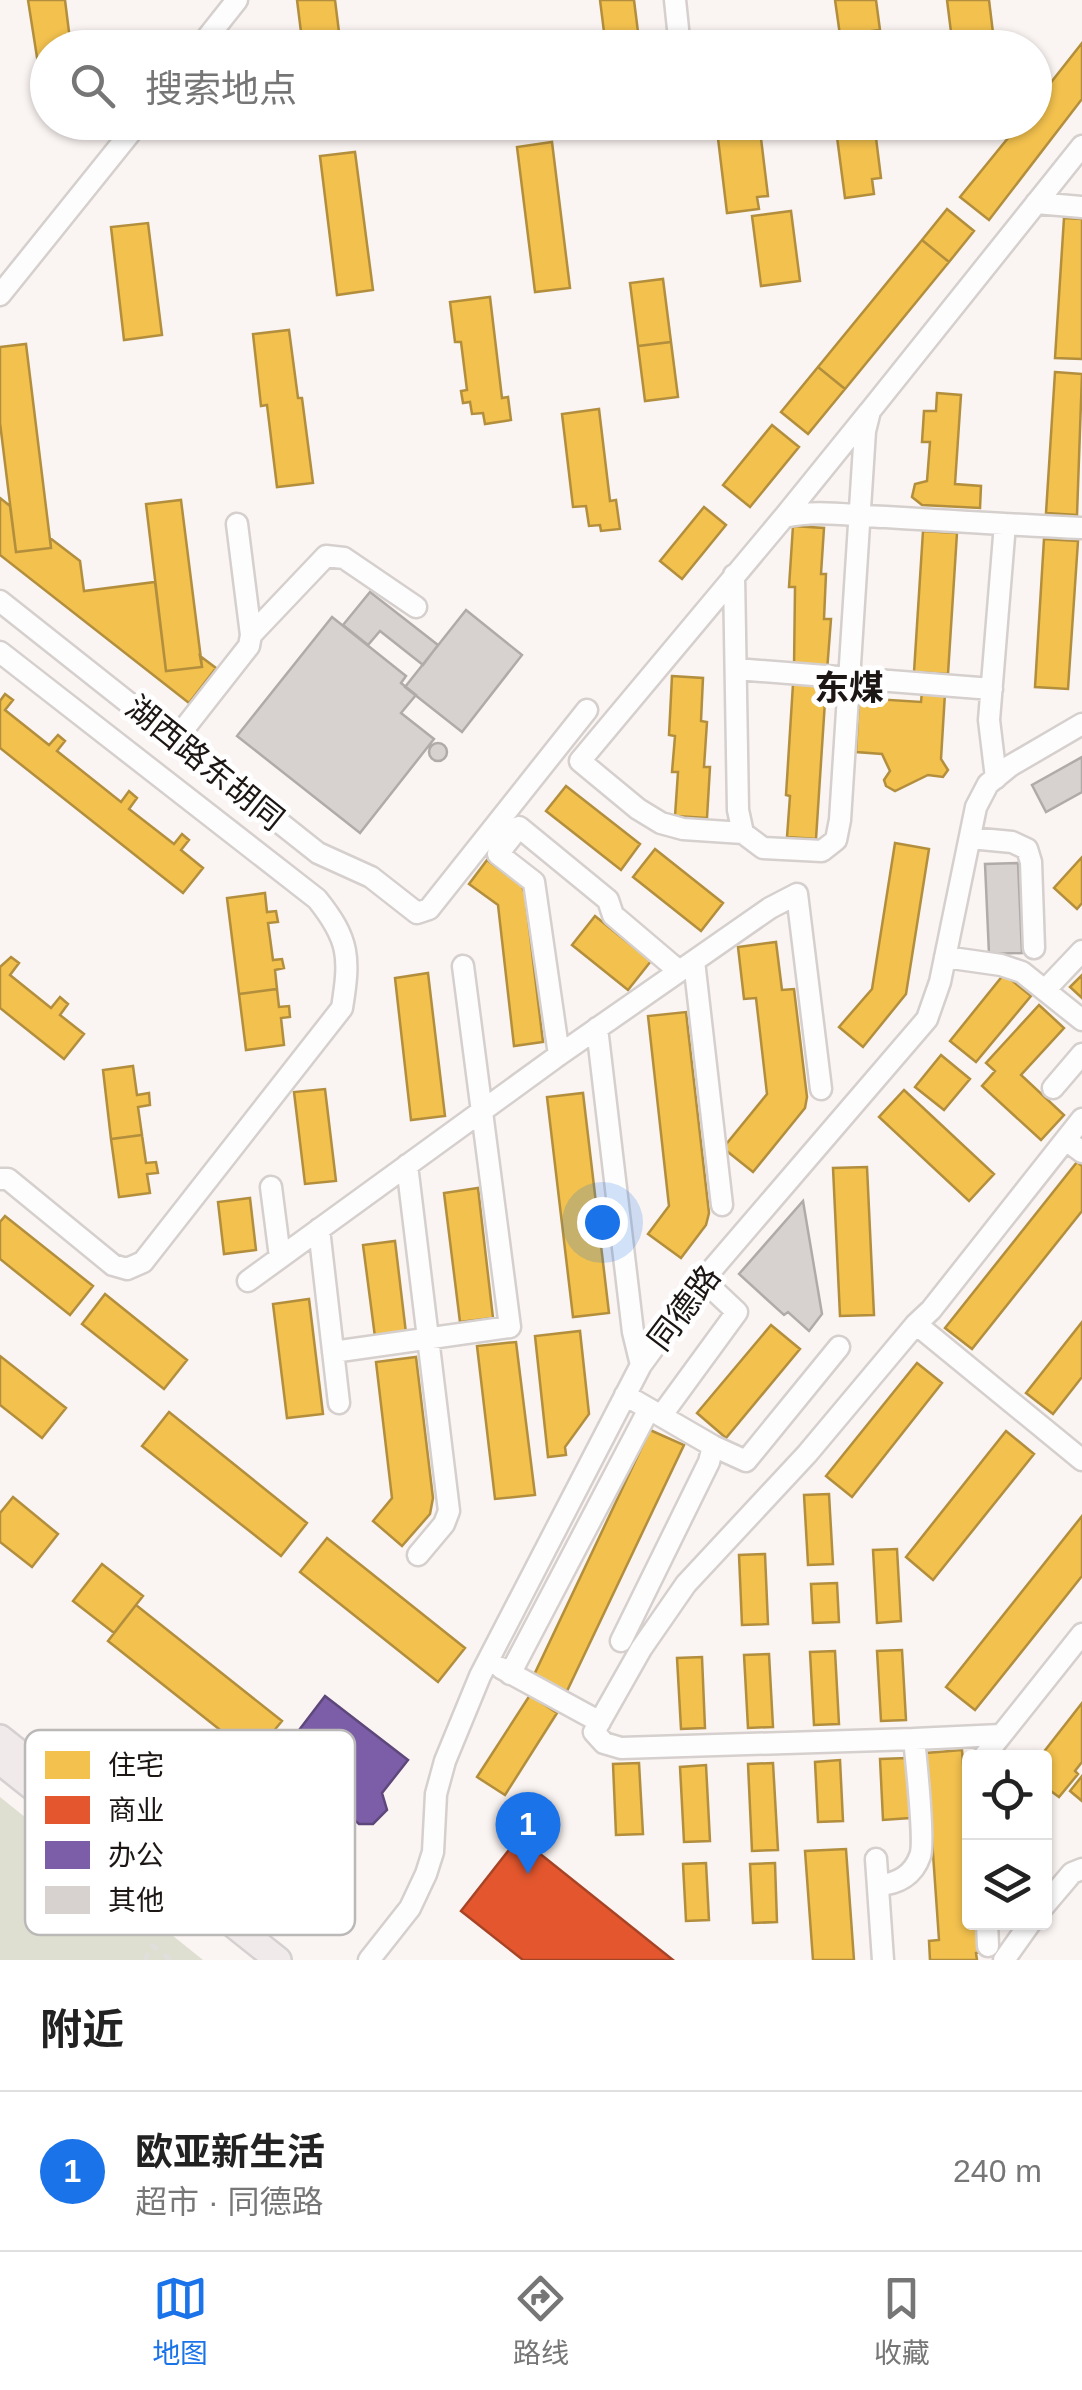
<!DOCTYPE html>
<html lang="zh">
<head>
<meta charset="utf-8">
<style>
	:root { --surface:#fff; --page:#f2f2f2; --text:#222; --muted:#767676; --line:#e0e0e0; --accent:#1a73e8 }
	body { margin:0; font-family:Helvetica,"Noto Sans SC",sans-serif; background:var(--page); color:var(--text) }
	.controls { position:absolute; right:30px; bottom:30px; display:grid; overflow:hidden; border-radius:10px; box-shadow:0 2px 8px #0004 }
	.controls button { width:90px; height:90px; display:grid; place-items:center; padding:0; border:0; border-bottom:2px solid var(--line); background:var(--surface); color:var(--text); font:50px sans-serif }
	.you { position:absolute; left:602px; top:1222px; width:35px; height:35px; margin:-25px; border:8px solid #fff; border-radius:50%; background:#1a73e8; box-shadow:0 0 0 15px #1a73e833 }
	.badge { display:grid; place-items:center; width:65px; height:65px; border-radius:50%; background:var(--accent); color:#fff; font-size:32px; font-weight:700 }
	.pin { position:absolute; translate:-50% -82px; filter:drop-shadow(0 2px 5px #0008) }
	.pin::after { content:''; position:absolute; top:52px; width:35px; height:30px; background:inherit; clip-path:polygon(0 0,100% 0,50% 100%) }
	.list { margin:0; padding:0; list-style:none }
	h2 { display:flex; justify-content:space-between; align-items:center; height:130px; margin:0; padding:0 40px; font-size:42px }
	h2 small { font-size:32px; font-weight:400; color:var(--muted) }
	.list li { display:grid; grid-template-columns:65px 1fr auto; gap:30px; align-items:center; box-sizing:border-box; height:160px; padding:0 40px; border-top:2px solid var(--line) }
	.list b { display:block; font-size:38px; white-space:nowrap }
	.list p { margin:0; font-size:32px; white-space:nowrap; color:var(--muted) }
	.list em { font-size:32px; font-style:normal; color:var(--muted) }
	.icon { flex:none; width:55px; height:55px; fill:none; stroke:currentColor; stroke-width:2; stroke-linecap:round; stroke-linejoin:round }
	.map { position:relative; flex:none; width:1082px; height:1960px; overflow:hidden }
	.search { position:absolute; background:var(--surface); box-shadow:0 2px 8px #0004; left:30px; right:30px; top:30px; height:110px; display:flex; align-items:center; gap:25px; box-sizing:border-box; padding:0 35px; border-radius:55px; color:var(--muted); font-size:38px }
	.sheet { height:290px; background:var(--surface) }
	nav { display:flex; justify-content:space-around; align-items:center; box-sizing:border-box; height:140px; border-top:2px solid var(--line); background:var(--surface); font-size:28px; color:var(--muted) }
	nav a { display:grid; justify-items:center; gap:5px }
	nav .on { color:var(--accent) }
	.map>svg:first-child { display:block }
	.green { fill:#dfdfd1 }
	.homes { fill:#f2c14e; stroke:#b28e3d; stroke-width:2.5 }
	.shops { fill:#e4572e; stroke:#a84426; stroke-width:2.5 }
	.offices { fill:#7b5ea7; stroke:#5e487b; stroke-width:2.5 }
	.building { fill:#d7d1cf; stroke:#b0aba9; stroke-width:2.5 }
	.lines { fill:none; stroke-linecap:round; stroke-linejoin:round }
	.minor-casing { stroke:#d5cfcd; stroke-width:25 }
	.major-casing { stroke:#d4d1d0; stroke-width:30 }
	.path { stroke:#e0dfde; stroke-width:4; stroke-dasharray:8 8; stroke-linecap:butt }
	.minor { stroke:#fefdfd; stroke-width:20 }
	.major { stroke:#f1eaea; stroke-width:25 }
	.labels { text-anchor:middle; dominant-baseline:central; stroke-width:10; stroke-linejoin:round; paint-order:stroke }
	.street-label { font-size:32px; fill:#1c1614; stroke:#fff }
	.neighbourhood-label { font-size:35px; font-weight:bold; fill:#1c1614; stroke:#fff }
	.key { fill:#fff; stroke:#bbb9b8; stroke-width:2.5 }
	.key-label { font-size:28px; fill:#1c1614 }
</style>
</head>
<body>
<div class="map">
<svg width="1082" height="1960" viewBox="0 0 1082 1960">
	<rect width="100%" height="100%" fill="#faf4f2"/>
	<path class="green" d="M0,1797l203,163h-203z"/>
	<path class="homes" d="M28,0h37l5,40h3l1,8h-26v53l-4,1z
		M297,0h38l6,48h-38z
		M600,0h34l6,48h-34z
		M835,0h41l4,30 -40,5z
		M947,0h42l5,41 -5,7h-36z
		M872,39l1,9h-31l-1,-6z
		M1082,43v56l-93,121 -29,-23 61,-75h13v-18z
		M615,122h34l1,8 -34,4z
		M716,122h43l9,74 -11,1 2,12 -32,4z
		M835,122h39l7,56 -9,1 2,15 -29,4z
		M552,142l18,146 -35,4 -18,-145z
		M355,152l18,138 -36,5 -17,-139z
		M947,209l27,22 -25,31 -27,-22z
		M791,211l9,70 -39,5 -9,-70z
		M1064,218l18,1v140l-27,-1z
		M148,223l14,112 -38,5 -13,-113z
		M922,240l27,22 -104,127 -27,-22z
		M663,279l8,63 -33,4 -8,-63z
		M490,297l12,101 6,-1 3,23 -26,4 -2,-11 -11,1 -2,-12 -7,1 -2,-12 6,-1 -6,-48h-6l-5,-40z
		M289,330l9,68h4l11,85 -36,4 -10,-82 -6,1 -8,-72z
		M671,342l7,55 -33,4 -7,-55z
		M26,344l25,204 -35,4 -16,-129v-76z
		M818,367l27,22 -37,45 -27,-22z
		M1055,372l27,2 -5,141 -31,-2z
		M937,393l24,2 -6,89 26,2 -1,22 -58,-3 -10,-8 3,-13 12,-3 3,-39h-8l2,-31h12z
		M599,409l11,92 6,-1 4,29 -19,2 -1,-6 -11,1 -3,-20 -13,1 -11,-93z
		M772,425l27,22 -49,60 -27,-22z
		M0,498l10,8 6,46 35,-4 -1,-10 30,23 4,30 71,-9 11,89 36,-4 -2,-11 16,12 -27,35 -189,-148z
		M181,500l21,167 -36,4 -20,-167z
		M704,507l22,18 -44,54 -22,-18z
		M793,526l31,2 -3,46h5l-2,45h7l-4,52 -33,-3 1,-81h-6z
		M923,531l34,2 -9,141 -34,-2z
		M1044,539l34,2 -10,148 -33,-2z
		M672,676l31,2 -2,43 6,1 -3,45h6l-3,51 -32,-2 3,-44h-6l3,-36 -6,-1z
		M793,684l33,2 -10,153 -29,-2 3,-41 -4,-1z
		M922,691l23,2 -4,66 7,11 -5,7 -15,-2 -33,16 -9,-5 -2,-6 6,-9 -8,-17 -26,-2 3,-54 62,4z
		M5,694l8,6 -8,10 44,35 9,-10 7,6 -8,10 64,51 8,-11 8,7 -8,11 45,35 8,-10 7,6 -8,10 22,18 -20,25 -183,-145v-47z
		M566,786l74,58 -19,26 -75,-59z
		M895,843l34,6 -23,145 -43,53 -24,-20 33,-38z
		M655,849l68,54 -22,28 -68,-54z
		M1082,857v46l-5,6 -23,-21z
		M487,860l35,26 3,8 18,148 -29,4 -16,-141 -29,-21z
		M265,893l2,19 9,-1 2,11 -10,1 5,37 9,-1 2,9 -9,2 2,19 -38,5 -12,-96z
		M595,916l56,45 -23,29 -56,-45z
		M776,942l6,48 12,-1 13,108 -2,11 -52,64 -30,-24 44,-54 -11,-96 -12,1 -6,-52z
		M11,957l8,6 -9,12 41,33 9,-11 8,7 -8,11 24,19 -20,25 -64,-51v-41z
		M428,973l17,143 -34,4 -16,-142z
		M1004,974l27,22 -55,66 -26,-21z
		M1082,975v23l-12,-11z
		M277,989l2,18 10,-1 1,11 -9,1 3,27 -38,5 -7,-56z
		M1039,1005l25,23 -43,47 43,40 -23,25 -59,-54 13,-15 -9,-8z
		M686,1012l23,201 -3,12 -25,33 -33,-24 21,-28 -21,-190z
		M941,1055l29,24 -26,31 -29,-23z
		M133,1066l4,29 12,-2 1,12 -12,2 4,28 -31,4 -8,-69z
		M325,1089l11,92 -31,3 -11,-92z
		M904,1090l90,84 -25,27 -90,-84z
		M583,1093l26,220 -36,4 -26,-220z
		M142,1135l4,28 10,-1 2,11 -11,1 3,19 -31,4 -8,-58z
		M1077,1162l5,4v45l-110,138 -27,-21z
		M867,1167l7,148 -34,1 -7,-148z
		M478,1188l15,130 -33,4 -16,-129z
		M250,1198l6,52 -32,4 -6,-52z
		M5,1216l88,70 -23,29 -70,-56v-37z
		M395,1241l11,92 -31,4 -12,-92z
		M105,1294l82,66 -23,29 -82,-65z
		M309,1299l14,115 -36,4 -14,-114z
		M1082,1322v55l-29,37 -27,-21z
		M771,1325l29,24 -74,89 -29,-25z
		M580,1331l9,83 -24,33 1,8 -18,2 -13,-121z
		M516,1342l19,153 -40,4 -18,-153z
		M0,1356l66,52 -24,30 -42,-33z
		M416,1357l17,141 -3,16 -28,32 -29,-25 19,-23 -16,-136z
		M917,1363l25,20 -90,114 -26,-21z
		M169,1412l138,111 -26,33 -139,-110z
		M650,1430l34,15 -117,246 -33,-16z
		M1006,1431l28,23 -101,126 -27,-23z
		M829,1494l4,70 -25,1 -4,-70z
		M13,1497l45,37 -26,33 -32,-25v-29z
		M1082,1516v60l-107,134 -29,-23z
		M327,1538l138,110 -27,34 -138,-110z
		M897,1549l4,72 -24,2 -4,-73z
		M765,1554l3,70 -26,1 -3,-70z
		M102,1564l41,32 -29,37 -41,-32z
		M837,1583l2,39 -26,1 -2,-39z
		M136,1605l146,116 -29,35 -145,-115z
		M902,1650l4,70 -25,1 -4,-70z
		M835,1651l4,73 -25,1 -4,-73z
		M769,1654l4,73 -25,1 -4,-73z
		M702,1657l3,71 -24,1 -4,-71z
		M530,1695l27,18 -52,82 -28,-18z
		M1082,1703v59l-7,9 3,3 -19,23 -15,-11v-28h-5z
		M962,1750l8,107v65h11l2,30 -7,1 1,7h-47l-1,-19 10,-1 -13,-187z
		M907,1758l3,60 -27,2 -3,-61z
		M840,1760l3,61 -25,1 -3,-60z
		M639,1763l4,71 -27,1 -3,-71z
		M773,1763l5,87 -26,1 -4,-87z
		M706,1765l4,76 -26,1 -4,-75z
		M1082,1776v25l-12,-10z
		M846,1849l8,111h-41l-8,-109z
		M706,1863l3,57 -23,1 -3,-57z
		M775,1863l2,59 -24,1 -3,-59z"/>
	<path class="shops" d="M519,1837l154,123h-150l-62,-49z"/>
	<path class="offices" d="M325,1696l83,64 -26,33 5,17 -14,14h-14l-10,-9 -2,-10 -12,-10 -7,9 -54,-41z"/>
	<path class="building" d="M370,592l68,53 -15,20 -43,-34 -12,14 -25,-20z
		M466,610l56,45 -60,77 -57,-45z
		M332,617l74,59 -5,7 15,12 -15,18 33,26 -74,94 -123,-97z
		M429 752a9 9 0 1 1 18 0a9 9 0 1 1-18 0Z
		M1082,757v35l-36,20 -14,-27z
		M1018,863l4,90 -33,1 -4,-90z
		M803,1201l19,113 -13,17 -21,-19 -4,3 -45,-41z"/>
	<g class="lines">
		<defs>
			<path id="minor" d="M675,0l5,48
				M199,48l38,-48
				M1082,146l-212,265 -5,20 -25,389 -4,20 -14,11 -59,-3 -20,-15 -60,-4 -22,-6 -23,-14 -58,-48 204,-244c33,-8 68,-1 102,0 65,4 131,8 196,11
				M1036,203l46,4
				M0,295l139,-173
				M784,517l85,-105
				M734,575l4,235 5,23
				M0,601l318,252 53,24 46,36 12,-4 158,-199
				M251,635l75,-79 18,2 72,49
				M0,652l317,247c33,41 33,59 25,109l-199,254 -16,7 -14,-4 -105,-86h-8
				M736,669l256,20
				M176,739l73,-93 2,-11 -14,-111
				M996,778l-7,-58 16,-196
				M970,838l42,4 15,7 4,13 3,86
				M945,957l56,8 21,7 60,48
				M694,961l28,244
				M1045,990l37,-39
				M597,1028l36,304 8,33
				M559,1055l-25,-173 -36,-28 21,-27 89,73 5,15 66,56
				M1053,1088l29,-34
				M1066,1140l16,12
				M407,1165l42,346 -5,13 -26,31
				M271,1187l9,70
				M319,1229l20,174
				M248,1281l311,-226 211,-147 27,-14 24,195
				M916,1324l15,-14 151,-191
				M333,1352l177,-25 -47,-361
				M661,1416l76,-104 -34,-32
				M713,1446l33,15 93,-114
				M621,1641l88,-179 4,-16 -88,-51
				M501,1668l99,54
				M510,1674l139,-265
				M914,1739l-293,9 -17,-5 -10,-11 47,-83 45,-65 121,-130 109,-130 166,136
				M983,1758l99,-124
				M876,1859l7,101
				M878,1885c19,-1 35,-9 42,-29 5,-12 -4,-98 -6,-117l87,-4
				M1044,1906l28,-33 10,-4
				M987,1922l1,24
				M369,1960l41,-52 16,-34 7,-22 3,-58 9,-33 35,-85 161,-311 62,-85 224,-261 13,-37 36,-175 12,-23 22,-18 72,-42
				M1004,1960l27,-38"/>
			<path id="major" d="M0,1738l278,222
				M0,1761l199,158"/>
		</defs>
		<use href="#minor" class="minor-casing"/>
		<use href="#major" class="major-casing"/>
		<path class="path" d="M145,1960l7,-15 19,15"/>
		<use href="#minor" class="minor"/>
		<use href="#major" class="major"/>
	</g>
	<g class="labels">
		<g class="street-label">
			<text transform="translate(205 763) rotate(39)">湖西路东胡同</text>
			<text transform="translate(684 1308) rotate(-53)">同德路</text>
		</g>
		<g class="neighbourhood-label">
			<text x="849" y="687">东煤</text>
		</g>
	</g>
	<rect x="25" y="1730" width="330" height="205" rx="15" class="key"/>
	<rect x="45" y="1751" width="45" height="28" fill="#f2c14e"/>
	<rect x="45" y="1796" width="45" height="28" fill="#e4572e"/>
	<rect x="45" y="1841" width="45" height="28" fill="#7b5ea7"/>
	<rect x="45" y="1886" width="45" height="28" fill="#d7d1cf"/>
	<g class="key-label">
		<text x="108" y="1775">住宅</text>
		<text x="108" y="1820">商业</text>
		<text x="108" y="1865">办公</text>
		<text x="108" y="1910">其他</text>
	</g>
</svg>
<div class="controls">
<button><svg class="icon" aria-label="locate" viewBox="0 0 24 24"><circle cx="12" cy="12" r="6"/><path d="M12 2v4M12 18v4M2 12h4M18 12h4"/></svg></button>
<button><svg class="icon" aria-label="layers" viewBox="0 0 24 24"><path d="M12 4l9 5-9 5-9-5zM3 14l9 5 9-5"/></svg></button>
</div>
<div class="you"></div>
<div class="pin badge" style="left:528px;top:1874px">1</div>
<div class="search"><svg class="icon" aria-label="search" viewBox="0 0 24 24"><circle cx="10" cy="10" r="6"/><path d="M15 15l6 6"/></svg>搜索地点</div>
</div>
<section class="sheet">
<h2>附近<small></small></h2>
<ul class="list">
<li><span class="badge">1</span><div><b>欧亚新生活</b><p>超市 · 同德路</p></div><em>240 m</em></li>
</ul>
</section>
<nav>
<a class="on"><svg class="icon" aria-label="map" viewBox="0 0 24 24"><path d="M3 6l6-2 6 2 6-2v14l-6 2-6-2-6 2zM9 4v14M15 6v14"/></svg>地图</a>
<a><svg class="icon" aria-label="directions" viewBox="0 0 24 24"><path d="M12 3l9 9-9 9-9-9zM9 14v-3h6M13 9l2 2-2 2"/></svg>路线</a>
<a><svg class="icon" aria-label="saved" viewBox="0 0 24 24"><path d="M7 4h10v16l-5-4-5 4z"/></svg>收藏</a>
</nav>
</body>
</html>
